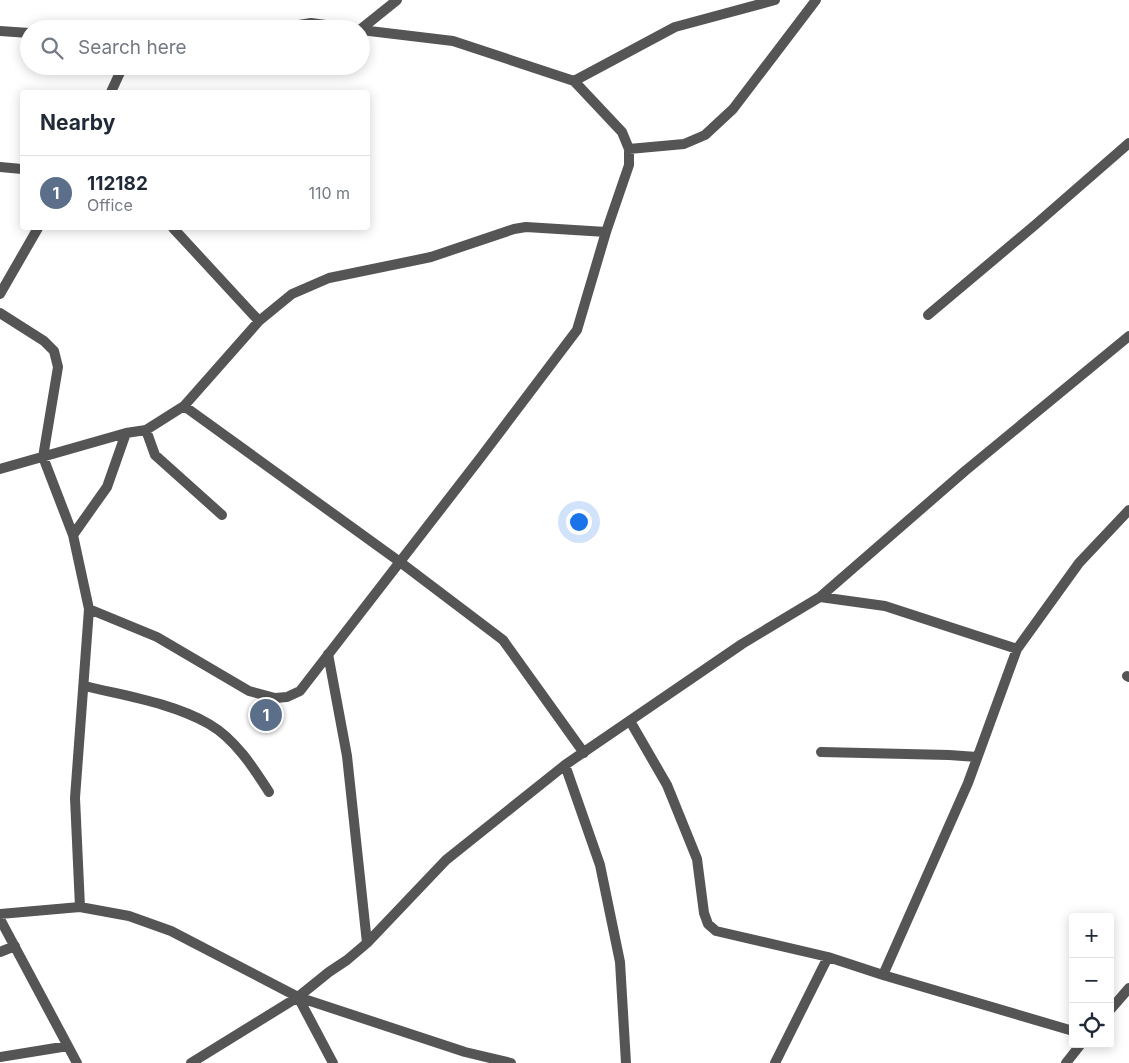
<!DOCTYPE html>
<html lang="en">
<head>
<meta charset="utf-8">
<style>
	:root { --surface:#fff; --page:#f2f2f3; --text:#1f2937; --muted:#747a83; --line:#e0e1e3; --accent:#111827 }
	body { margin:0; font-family:Inter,sans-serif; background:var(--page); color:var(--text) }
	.controls { position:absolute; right:15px; bottom:15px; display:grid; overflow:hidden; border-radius:5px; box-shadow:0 2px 12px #0003 }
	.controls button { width:45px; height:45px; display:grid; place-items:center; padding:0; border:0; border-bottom:1px solid var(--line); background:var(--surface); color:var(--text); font:25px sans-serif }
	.you { position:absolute; left:578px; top:521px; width:18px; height:18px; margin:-12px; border:4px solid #fff; border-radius:50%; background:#1a73e8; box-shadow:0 0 0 8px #1a73e833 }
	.badge { display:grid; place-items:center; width:32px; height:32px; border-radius:50%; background:var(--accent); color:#fff; font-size:16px; font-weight:700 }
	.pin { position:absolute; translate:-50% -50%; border:2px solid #fff; box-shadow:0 1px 5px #0006 }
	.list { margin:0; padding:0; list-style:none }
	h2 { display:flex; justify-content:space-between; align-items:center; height:65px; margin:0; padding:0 20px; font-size:21px }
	h2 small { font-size:16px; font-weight:400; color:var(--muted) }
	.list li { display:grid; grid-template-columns:32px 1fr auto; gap:15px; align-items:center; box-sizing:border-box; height:75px; padding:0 20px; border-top:1px solid var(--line) }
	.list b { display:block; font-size:19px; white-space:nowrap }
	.list p { margin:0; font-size:16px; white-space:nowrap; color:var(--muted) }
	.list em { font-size:16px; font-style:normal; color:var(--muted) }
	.icon { flex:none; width:28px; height:28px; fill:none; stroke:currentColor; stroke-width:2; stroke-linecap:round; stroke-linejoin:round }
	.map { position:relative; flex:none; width:1129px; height:1063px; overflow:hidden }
	.search { position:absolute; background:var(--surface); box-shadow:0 2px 12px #0003; left:20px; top:20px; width:350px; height:55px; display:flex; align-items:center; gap:12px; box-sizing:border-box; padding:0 18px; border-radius:28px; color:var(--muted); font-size:19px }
	.panel { position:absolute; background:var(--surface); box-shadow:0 2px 12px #0003; left:20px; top:90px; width:350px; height:140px; border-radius:5px }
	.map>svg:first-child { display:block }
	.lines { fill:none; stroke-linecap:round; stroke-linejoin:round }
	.minor { stroke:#555; stroke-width:10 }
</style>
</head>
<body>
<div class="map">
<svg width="1129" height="1063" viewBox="0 0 1129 1063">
	<rect width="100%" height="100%" fill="#fff"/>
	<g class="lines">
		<path class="minor" d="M275,29l36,-6 44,6
			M361,29l36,-29
			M0,31l29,2
			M574,81l101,-54 100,-27
			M111,92l12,-26
			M629,149l55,-5 21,-9 28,-26 83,-109
			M0,167l22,2
			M173,228l86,93
			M0,294l38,-66
			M0,313l44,28 10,10 4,16 -15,90 30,78 16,74 -14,189 5,109
			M928,315l107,-90 94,-82
			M184,406l216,156 103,78 81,113
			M146,430l9,25 67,60
			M0,469l126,-36 20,-3 38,-24 75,-85 33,-27 37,-16 102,-21 83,-28 12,-2 80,5
			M73,535l34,-48 19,-54
			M820,597l145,-126 164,-135
			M89,609l68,28 92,54 26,7 12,-1 13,-6 181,-234 96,-127 29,-98 23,-67v-16l-7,-17 -48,-51 -121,-40 -92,-11
			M328,654l19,102 20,187
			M1127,676l2,1
			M85,686c40,10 88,17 124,38 26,15 44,43 60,68
			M630,721l37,64 30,74 7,54 4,11 8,7 112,26
			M821,752l128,3 28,2
			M565,765l35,100 20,97 6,101
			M0,914l80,-7 49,9 42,15 127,66 167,55 46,11
			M0,919l77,144
			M0,952l15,-6
			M883,975l190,56
			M298,997l35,66
			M1110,1010l19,-22
			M0,1057l68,-11
			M191,1063l107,-66 31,-25 18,-12 20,-17 79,-83 119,-95 177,-121 78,-47 65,9 132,43
			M775,1063l53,-106 55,18 85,-192 49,-134 62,-86 50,-53
			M1066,1063l15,-19"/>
	</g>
</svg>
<div class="controls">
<button>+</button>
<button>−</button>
<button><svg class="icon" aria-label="locate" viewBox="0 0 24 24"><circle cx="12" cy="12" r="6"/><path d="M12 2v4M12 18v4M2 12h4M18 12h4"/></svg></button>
</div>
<div class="you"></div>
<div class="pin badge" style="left:266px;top:715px;background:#5c6f8a">1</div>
<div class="search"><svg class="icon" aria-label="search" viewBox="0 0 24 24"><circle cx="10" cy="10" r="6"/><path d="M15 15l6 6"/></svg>Search here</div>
<section class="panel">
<h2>Nearby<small></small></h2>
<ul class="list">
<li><span class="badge" style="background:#5c6f8a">1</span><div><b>112182</b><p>Office</p></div><em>110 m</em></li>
</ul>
</section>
</div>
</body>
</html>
